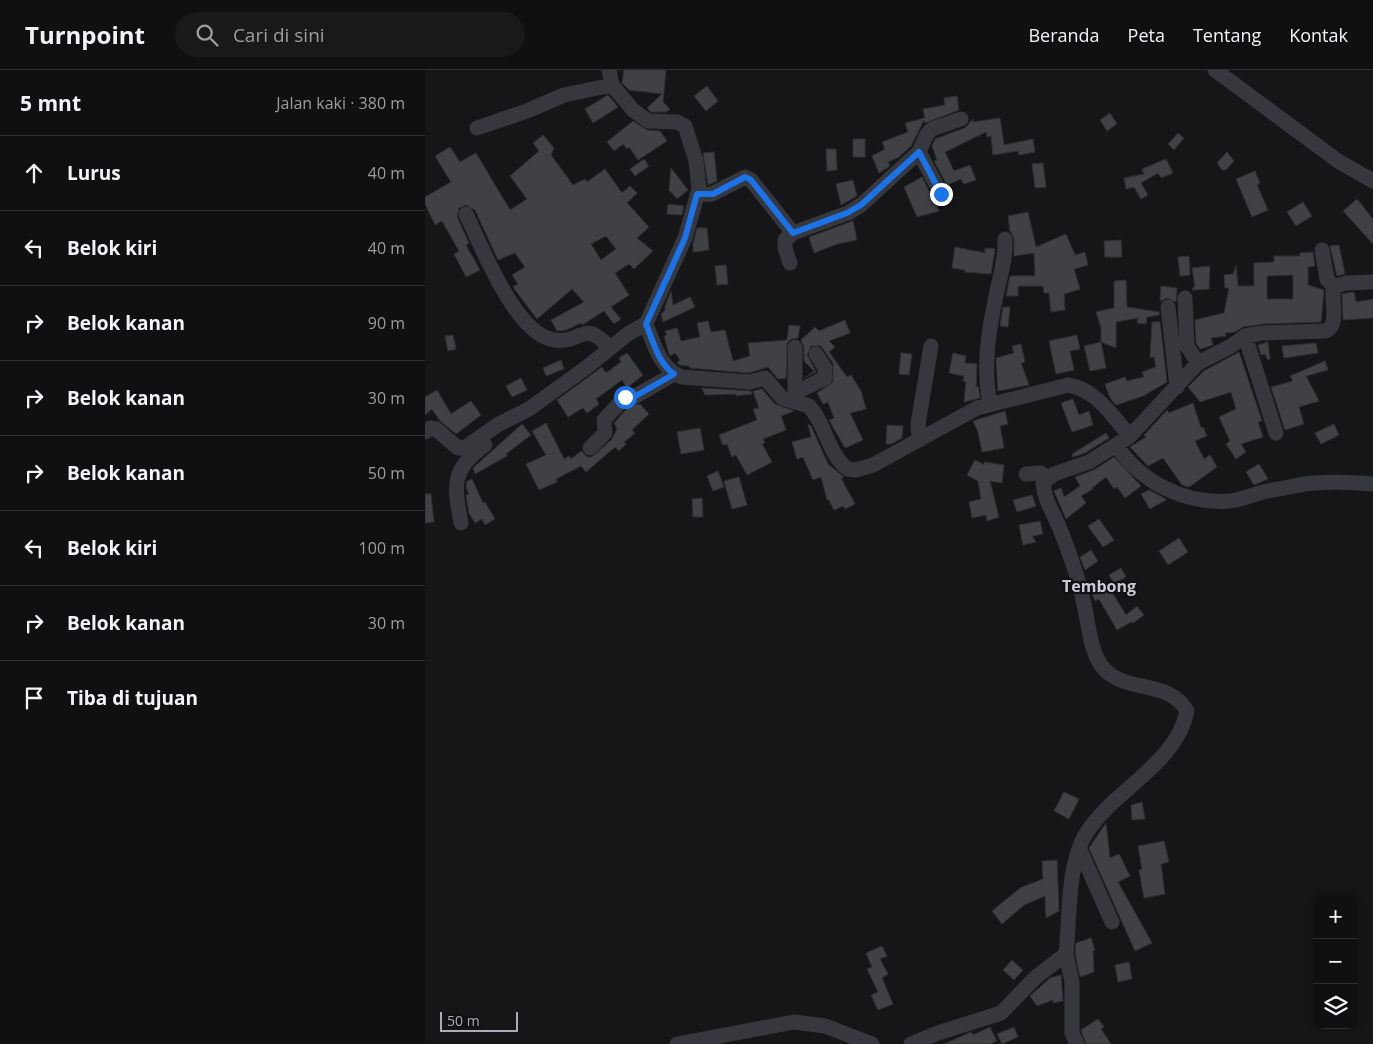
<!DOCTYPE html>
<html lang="id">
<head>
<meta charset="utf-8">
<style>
	:root { --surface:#101012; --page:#19191b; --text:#f1f3f6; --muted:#9c9d9f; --line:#303032 }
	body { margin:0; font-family:"Open Sans",sans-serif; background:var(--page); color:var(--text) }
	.controls { position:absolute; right:15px; bottom:15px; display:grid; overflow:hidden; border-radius:10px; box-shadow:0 2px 8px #0003 }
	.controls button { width:45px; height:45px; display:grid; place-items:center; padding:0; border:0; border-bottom:1px solid var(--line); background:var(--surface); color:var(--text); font:25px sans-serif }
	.scale { position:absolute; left:15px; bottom:12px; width:78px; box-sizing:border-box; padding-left:5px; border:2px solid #a8adb8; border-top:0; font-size:14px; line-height:18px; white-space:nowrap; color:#a8adb8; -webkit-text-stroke:4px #111113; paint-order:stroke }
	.stop { position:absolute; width:15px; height:15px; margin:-11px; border:4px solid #1a73e8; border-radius:50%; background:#fff }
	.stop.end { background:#1a73e8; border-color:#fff; box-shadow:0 1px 5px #0008 }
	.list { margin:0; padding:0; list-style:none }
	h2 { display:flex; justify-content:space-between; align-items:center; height:65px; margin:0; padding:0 20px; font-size:21px }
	h2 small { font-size:16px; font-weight:400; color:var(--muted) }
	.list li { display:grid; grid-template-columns:32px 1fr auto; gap:15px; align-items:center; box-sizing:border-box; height:75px; padding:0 20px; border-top:1px solid var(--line) }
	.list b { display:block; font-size:19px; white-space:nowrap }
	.list em { font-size:16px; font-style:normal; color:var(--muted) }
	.icon { flex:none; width:28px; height:28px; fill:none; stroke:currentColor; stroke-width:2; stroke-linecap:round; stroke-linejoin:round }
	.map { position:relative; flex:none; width:948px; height:974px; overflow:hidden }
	header { display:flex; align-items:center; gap:30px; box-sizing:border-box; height:70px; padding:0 25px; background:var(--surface); border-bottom:1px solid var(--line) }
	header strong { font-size:24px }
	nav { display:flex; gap:28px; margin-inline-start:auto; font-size:18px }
	.search { width:350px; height:45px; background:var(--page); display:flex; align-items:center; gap:12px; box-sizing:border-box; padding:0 18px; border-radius:28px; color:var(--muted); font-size:19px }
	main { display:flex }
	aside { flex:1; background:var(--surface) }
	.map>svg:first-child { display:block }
	.building { fill:#404145; stroke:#303034; fill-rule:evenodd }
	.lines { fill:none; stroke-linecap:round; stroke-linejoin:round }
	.minor { stroke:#37383d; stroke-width:15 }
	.route { stroke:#1a73e8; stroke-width:6 }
	.labels { text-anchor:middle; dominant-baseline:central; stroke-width:4.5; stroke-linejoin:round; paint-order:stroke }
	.quarter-label { font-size:16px; font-weight:bold; fill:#c9ccd4; stroke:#111113 }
</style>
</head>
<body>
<header>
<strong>Turnpoint</strong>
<div class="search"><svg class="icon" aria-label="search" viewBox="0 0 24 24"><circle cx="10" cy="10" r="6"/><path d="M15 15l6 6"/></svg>Cari di sini</div>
<nav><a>Beranda</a><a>Peta</a><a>Tentang</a><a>Kontak</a></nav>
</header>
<main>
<aside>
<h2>5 mnt<small>Jalan kaki · 380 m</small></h2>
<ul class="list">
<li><svg class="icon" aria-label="ahead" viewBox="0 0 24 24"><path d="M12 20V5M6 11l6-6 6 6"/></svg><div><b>Lurus</b></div><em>40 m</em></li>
<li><svg class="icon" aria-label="left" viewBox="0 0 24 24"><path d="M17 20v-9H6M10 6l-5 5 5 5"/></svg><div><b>Belok kiri</b></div><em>40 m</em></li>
<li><svg class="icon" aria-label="right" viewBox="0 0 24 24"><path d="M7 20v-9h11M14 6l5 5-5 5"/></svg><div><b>Belok kanan</b></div><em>90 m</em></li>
<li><svg class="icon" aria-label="right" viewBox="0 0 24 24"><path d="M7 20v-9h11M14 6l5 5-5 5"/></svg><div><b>Belok kanan</b></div><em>30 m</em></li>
<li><svg class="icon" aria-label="right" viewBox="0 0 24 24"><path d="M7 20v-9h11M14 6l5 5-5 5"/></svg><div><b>Belok kanan</b></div><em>50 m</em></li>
<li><svg class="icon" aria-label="left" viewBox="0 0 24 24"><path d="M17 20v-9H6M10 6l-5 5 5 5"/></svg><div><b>Belok kiri</b></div><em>100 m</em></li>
<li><svg class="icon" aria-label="right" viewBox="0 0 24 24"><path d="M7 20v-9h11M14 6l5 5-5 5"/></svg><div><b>Belok kanan</b></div><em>30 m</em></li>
<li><svg class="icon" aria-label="arrive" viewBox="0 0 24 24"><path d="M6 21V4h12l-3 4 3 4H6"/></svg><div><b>Tiba di tujuan</b></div></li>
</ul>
</aside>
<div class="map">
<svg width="948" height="974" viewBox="0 0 948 974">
	<rect width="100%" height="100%" fill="#161618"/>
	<path class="building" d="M199,0h42l-3,32 7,7 -4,3h-15l-4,-4 15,-14 -33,-4 -7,-7z
		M282,16l11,15 -12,10 -12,-15z
		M183,25l10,12 -25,16 -8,-14z
		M532,26l2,14 -34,13 -1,-3 -13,26 -12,11 -11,5 2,4 -11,7 -7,-17 13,-7 -3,-7 26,-10 -3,-9 20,-5 -2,-9 22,-4 -1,-7z
		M685,43l7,11 -10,7 -7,-11z
		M575,48l4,27 29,-6 2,13 -16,3 -1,-4 -25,4 -2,-19 -4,1 -1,-5 -41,20 9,19 16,-6 6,15 -12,4 -3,-5 -14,6 -13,-24 3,-1 -5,-14 3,-7 30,-11 8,-9v3z
		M208,51l14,9 13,1 7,10 -29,19 -9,-13 -2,2 -4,-5 -9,7 -7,-9z
		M753,63l6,5 -10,12 -6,-6z
		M118,65l11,13 -3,7 22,30 12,-6 2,3 18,-13 17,24 8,-7 7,7 -10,10 22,24 -12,11 16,13 -19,18 -5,-5 -14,9 14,22 -18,12 10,12 -7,5 -10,-13 -22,14 -1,-2 -15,7 -9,1 -6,-11 33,-18 -12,-13 -35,30 -24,-32 5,-3 -6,-9 13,-8 -10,-14 -17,7 -23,-50 -9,-5 -7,3 -2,9 12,26 -3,2 14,25 -14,7 -12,-23 5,-3 -17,-30 -7,4 -10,-21v-7l26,-15 -16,-26 15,-9 10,15 16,-9 34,57 17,-11 -17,-23 29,-25 -6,-8zM181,166l10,13 -15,11 -10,-16z
		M428,69h12v18h-12z
		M401,79h10l1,21 -10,1z
		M289,82l3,29 -9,4 -5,-32z
		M802,82l7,9 -8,9h-4l-5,-7z
		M219,89l5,7 -14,10 -5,-7z
		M741,89l7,14 -12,5 -3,-5 -17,10 7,12 -7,4 -7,-12 -8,2 -2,-11 20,-4 -2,-5z
		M618,93l3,24 -11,1 -3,-24z
		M246,98l17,22 -11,9 -8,-9z
		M830,101l5,12 -3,2 11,25 -16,7 -16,-38z
		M497,107l17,34 -22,6 -13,-30z
		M428,110l4,16 -16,9 -5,-21z
		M932,129l16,20v25l-30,-33z
		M878,132l9,14 -16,10 -9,-14z
		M243,134l16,2 -2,9 -15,-1z
		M603,142l8,35 30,-13 9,21 10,-3 3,13 -14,4 6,20 -16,5 1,16 -14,2 -2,-19h-5l-1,-7h-25v10h-12l4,-20h25l-1,-23 -20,3v-18l-4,-7 -2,-15z
		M428,151l4,19 -20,4 -23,9 -5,-16z
		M272,158h10l2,22 -16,2v-8z
		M696,170l1,17h-17l-1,-16z
		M914,175l6,29 -8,2 -7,-30z
		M530,177l30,6v-5l10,1 -4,25 -26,-2v-2l-13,-2z
		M888,182l2,14 -7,1v18l16,5 -3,32 -59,2 -19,3 -8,5 -10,1 1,3 -15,2 2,7 -13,4 -4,-6 -1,-23 29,-7 5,-25h-4l-1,-13 9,-1 3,-8 2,20h16v-23l20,-1v-6h26v-3zM868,205v24h-26v-23z
		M764,186l1,19 -10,1 -2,-19z
		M301,195l2,19 -11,1 -2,-19z
		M785,196l-1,23 -17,1 3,-5 -3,-17z
		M701,210l1,27 32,5v3l-12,2 -1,7 -9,-1 1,-5 -22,4v26l-15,-6v-14l-5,-16 18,-4v-27z
		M736,216l16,2 -1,14 -9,-4 -7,3z
		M246,221l2,14 17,-8 5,10 -32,15 -2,-8 4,-4v-4z
		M929,222l2,10 17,-3v19l-30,2 -1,-26z
		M578,237h7l-2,20 -8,-1z
		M420,250l5,13 -21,8 6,6 -6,5 18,25 4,-2 10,16 5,18 -16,4 13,27 -18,8 -16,-28 5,-2 -6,-16 -5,2 -6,-11 16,-11v-19l-12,-17h-10l-4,9 9,17 -12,6 10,-7 -10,-10v-14l-3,-7 14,-13 4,4z
		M283,251l3,11 14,-2 8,31 17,-5 -2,-13 39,-3 2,-15 11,1 -2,12 -7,1 -4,4 -1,35 -8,1 -10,-12 -19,6 -59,-5 -1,-2 -9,-1 -3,-2 3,-3 -5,-7 -5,3 -1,-2 -5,-18 3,-1 -2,-4 12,-3 4,13 19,-4 -3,-14z
		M727,252h8l7,60 -24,14 -27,9 -6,-7 -5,-14 20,-7 2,4 17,-4 -2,-5 14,-5 -2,-10 -4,1z
		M28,265l3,14 -8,2 -3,-15z
		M652,265l3,14 -10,2 4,19 -18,4 -7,-33z
		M676,272l5,26 -16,3 -6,-25z
		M843,272l2,17 -2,1 -3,-6 -4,1 -3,-10z
		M891,273l2,10 -34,5 -2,-12z
		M596,274l4,18 -4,1 8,22 -31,6 -2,-33 18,-5 -2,-7z
		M814,282l23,69 -4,1 5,15 -22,7 5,8 -10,7 -10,-15 4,-3 -11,-24 17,-8 -5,-17 -31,10 -12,-15 16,-16z
		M202,283l16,22 -16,13 -5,-8 -26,19 3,5 -12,9 -4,-5 -15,9 -11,-17 45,-33 4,6 15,-11 -2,-4z
		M476,283l11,1 -3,21 -10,-1z
		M528,283l13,3 -1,7 12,1 -1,23 2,-1 2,12 -16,4 2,-20 -3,-1 1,-5 -15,-3z
		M136,290l3,9 -18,7 -3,-8z
		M900,291l3,9 -22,6 13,25 -20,6 5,17 -19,6 -14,-43 22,-6 -3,-5z
		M96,308l6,12 -15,7 -6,-11z
		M277,318l49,3 1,3 -16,2v-2l-31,1z
		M337,319l13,15 19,7 -13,5 5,14 -23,9 2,4 -3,1 10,18 -25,13 -11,-20 -4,2 -5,-13 -4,1 -4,-10 38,-15 -4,-11 6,-1 -6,-17z
		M12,320l14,24 20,-13 10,14 -25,19 -16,-13 -8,-12 -7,6v-18z
		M648,329l6,16 10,-4 4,14 -21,7 -11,-29z
		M768,333l8,25 2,-1 4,9 -12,5 9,18 6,-4 7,12 -28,20 -7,-2 -19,-27 -15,8 -18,-19 16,-10 -2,-2 23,-25 2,3z
		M215,334l9,10 -17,16 3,3 -11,9 2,2 -7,7 -4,-4 -29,25 -5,-6 -25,13 1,3 -18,8 -13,-26 20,-9 -14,-24 14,-8 18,36 5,-3 2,3 10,-8 6,6h5l20,-18 5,-10 -3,-6 11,-12 5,-5z
		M580,341l3,13 -8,2 4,22 -22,4 -4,-20 -5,-11z
		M97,354l9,11 -25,19 1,2 -32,18 -2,-6z
		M383,354l3,2 17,38 16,13 -3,1 14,26 -10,5 -2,-3 -9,4 -5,-10h-2l-6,-23 -8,3 -10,-23 -6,2 -5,-17 19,-5z
		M909,354l5,11 -18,9 -6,-11z
		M462,355l16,1 -1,12 -11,6h-5z
		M275,358l4,22 -23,4 -4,-22z
		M681,363l3,5 -24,15 -12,4 -1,-3z
		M689,387l27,29 -16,12 -8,-11 -3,2 -8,-12 -14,11 1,1 -12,7 5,7 -20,16 -12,-28 7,-3 3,9 16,-11 -5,-9 19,-7z
		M550,390l10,5 -1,-3 20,3 -2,18 -12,-2 9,36 -12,4 -1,-6 -14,3 -3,-16 12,-3 -3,-18 -11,-6z
		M834,394l9,15 -14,6 -8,-13z
		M293,401l6,16 -11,4 -6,-15z
		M314,407l8,28 -15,4 -8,-28z
		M47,409l11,24 2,-1 10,17 -10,6 -3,-6 -7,4 -6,-10 -3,-18 3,-1 -3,-6 1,-7z
		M724,420l17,9v1l-16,9 -9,-15z
		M0,424h6l3,28 -9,1z
		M607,425l4,11 -19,6 -4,-12z
		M277,428l1,19h-10l-1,-18z
		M674,449l15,21 -11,7 -15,-21z
		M615,451l3,13 -11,2 4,6 -13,3 -4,-20z
		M754,468l9,14 -20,13 -9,-14z
		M666,480l7,11 -13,9 -5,-13z
		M696,498l5,9 -12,7 -5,-9z
		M680,511l21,34 11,-9 7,9 -11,8 -2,-1 -14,8 -18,-31 -4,2 -5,-12z
		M639,722l15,7 -10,20 -15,-8z
		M717,732l3,17 -13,1 -1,-15z
		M681,753l4,35 9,-4 11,22 -12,6 34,61 -17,8 -46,-103z
		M739,771l5,21 -8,2 4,30 -21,4 -5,-28 3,-1 -4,-23z
		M632,790l2,51 -13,7 -1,-22 -21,9 -22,19 -10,-13 28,-23 23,-9 -1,-18z
		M666,868l4,12 -2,1 1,21 -14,5 -5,-24 1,-10z
		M457,876l5,10 -7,3 8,15 -6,4 11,26 -15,6 -7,-15 7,-3 -11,-23 5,-2 -6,-14z
		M587,890l11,10 -9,10 -11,-10z
		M704,892l3,17 -14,3 -3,-17z
		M636,905l2,26 -10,2v-3l-16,6 -7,-10 20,-18z
		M673,949l6,8 -3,2 10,15h-25l-5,-14z
		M565,957l7,14 -7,3h-46l27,-12 2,3z
		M589,957l4,10 -16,7 -5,-10z"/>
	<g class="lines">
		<path class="minor" d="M790,0l123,91 35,20
			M52,58l50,-17 37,-16 48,-10
			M494,82l22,42
			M272,125l15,-1 33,-17 6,3 42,53 55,-20 13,-8 58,-53 8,-18 5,-5 29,-10
			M41,144c16,33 50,122 89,126 28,4 27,-22 54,7
			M897,180l5,29 7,8
			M365,193l-5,-15v-8l8,-7
			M760,228l2,48 11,17
			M743,237l9,80
			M221,254c8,20 14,45 36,53l68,5 15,-4 17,20 27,8c17,18 19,49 39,63l8,1 17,-5 104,-57 91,-23c28,4 44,31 62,51
			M820,266l31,97
			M370,277v53
			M370,323l30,-15v-10l-9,-14
			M565,334c-7,-37 -2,-71 6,-108 4,-20 10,-37 9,-57
			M0,362l5,-4 6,1 22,19 8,-1 33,-23 30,-15 58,-42 42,-34 17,-9 39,-86 14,-49 -3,-28 -11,-35 -8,-4 -29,-1 -15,-11 -21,-25 -3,-15
			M494,370l-1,-16 13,-78
			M691,375c24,37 70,60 114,56 11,-1 22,-6 33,-9 14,-3 28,-5 41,-8 23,-3 47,-2 69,0
			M165,378l15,-15 -1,-13 21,-23h9l40,-23
			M601,404l15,-1 5,5
			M36,453c-7,-38 -10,-54 24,-78
			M655,780l32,72
			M641,884l6,28v51l5,11
			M252,974l117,-22 31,4 47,18
			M486,974l27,-11 63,-20 35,-36 30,-23c4,-36 1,-85 18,-117 26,-46 92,-71 103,-126 -17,-31 -59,-18 -82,-41 -14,-14 -16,-42 -20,-61 -5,-26 -15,-55 -25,-80 -6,-15 -16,-29 -17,-46l11,-9 35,-12 41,-26 68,-73 33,-17 14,-10 17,-3 64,-2c14,-7 4,-31 8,-44l12,-4 27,-1"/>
	</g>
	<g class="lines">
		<path class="route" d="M200,327h9l40,-23c-16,-11 -21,-33 -28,-50l39,-86 12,-44h16l32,-17 6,3 42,53 54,-20 14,-8 58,-53 22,42"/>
	</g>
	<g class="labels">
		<g class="quarter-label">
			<text x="674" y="516">Tembong</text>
		</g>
	</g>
</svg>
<div class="controls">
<button>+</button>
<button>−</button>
<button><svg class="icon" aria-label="layers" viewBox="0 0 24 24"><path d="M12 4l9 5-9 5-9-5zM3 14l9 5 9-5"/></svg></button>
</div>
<div class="scale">50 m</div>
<div class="stop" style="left:200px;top:327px"></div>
<div class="stop end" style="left:516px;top:124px"></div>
</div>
</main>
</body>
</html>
